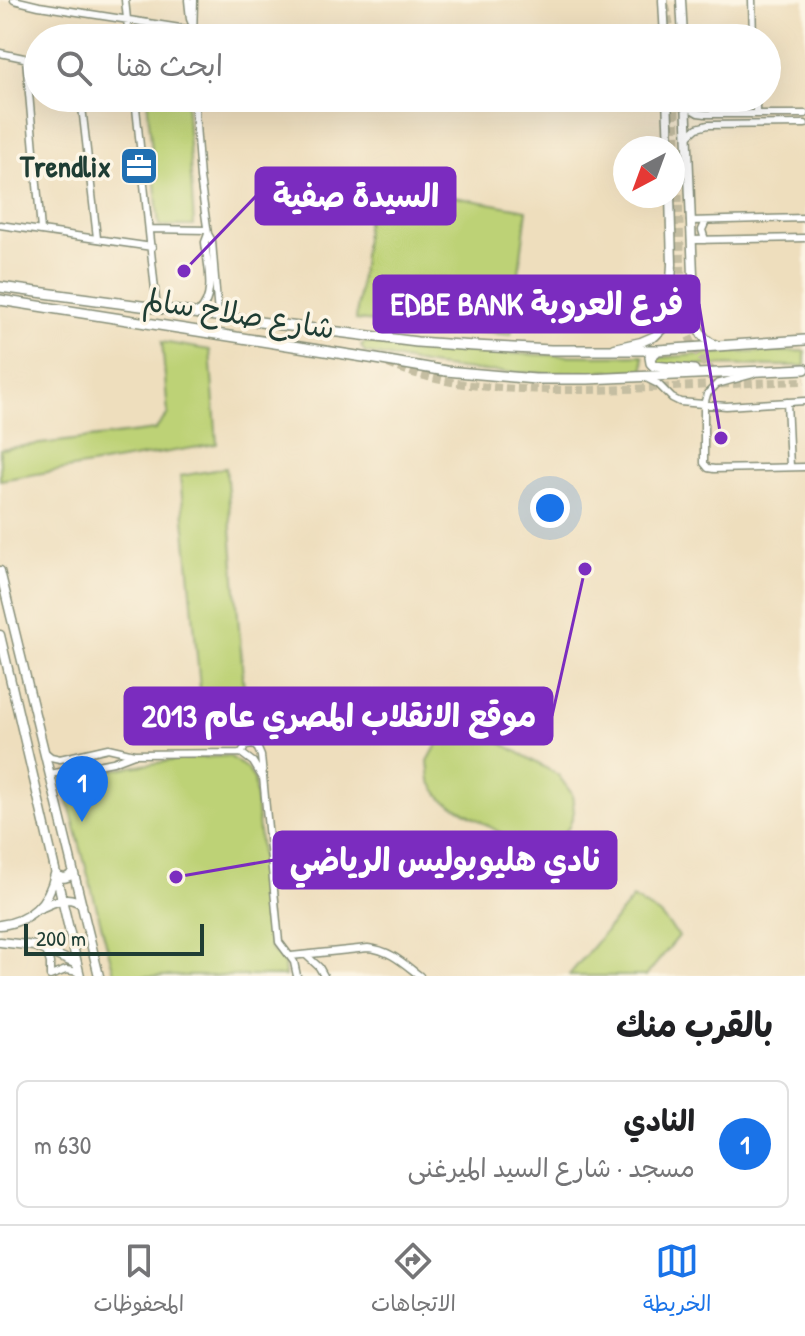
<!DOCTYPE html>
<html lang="ar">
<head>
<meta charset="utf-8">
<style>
	:root { --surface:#fff; --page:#f2f2f2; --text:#202124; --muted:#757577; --line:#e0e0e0; --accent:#1a73e8 }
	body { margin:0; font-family:"Patrick Hand","Playpen Sans Arabic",sans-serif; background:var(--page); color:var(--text); direction:rtl }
	.compass { position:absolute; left:613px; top:136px; width:72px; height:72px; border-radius:50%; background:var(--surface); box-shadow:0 8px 32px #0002; rotate:221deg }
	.scale { position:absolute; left:24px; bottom:20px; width:180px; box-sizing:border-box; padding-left:8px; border:4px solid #1f3d34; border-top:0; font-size:22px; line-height:28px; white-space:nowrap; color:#1f3d34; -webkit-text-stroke:6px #fcf5e5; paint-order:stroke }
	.you { position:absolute; left:550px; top:508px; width:28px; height:28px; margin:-20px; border:6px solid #fff; border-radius:50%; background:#1a73e8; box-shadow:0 0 0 12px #1a73e833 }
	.badge { display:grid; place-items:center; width:52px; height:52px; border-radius:50%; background:var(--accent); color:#fff; font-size:26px; font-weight:700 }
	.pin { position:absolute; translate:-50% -66px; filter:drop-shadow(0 2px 4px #0008) }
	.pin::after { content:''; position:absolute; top:42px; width:28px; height:24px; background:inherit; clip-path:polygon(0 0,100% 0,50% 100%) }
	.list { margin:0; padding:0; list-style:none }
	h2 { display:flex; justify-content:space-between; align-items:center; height:104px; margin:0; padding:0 32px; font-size:34px }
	h2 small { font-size:26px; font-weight:400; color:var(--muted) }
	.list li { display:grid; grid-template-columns:52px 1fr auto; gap:24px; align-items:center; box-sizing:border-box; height:128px; margin:0 16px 16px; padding:0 16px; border:2px solid var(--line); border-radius:12px }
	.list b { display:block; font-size:30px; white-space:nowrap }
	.list p { margin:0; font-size:26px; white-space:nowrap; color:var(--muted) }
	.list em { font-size:26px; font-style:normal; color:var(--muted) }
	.icon { flex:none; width:44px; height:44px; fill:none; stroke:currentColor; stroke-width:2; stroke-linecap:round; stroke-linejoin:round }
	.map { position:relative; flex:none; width:805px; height:976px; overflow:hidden; direction:ltr }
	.search { position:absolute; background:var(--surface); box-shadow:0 8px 32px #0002; left:24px; right:24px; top:24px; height:88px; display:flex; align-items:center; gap:20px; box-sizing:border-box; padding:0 28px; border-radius:44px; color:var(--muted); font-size:30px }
	.sheet { height:248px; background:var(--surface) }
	nav { display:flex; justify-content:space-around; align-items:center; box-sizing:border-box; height:112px; border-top:2px solid var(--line); background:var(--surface); font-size:22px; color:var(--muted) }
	nav a { display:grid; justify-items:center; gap:4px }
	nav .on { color:var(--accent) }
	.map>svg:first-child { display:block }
	.green { fill:#bdd276; stroke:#6e8855; stroke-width:2 }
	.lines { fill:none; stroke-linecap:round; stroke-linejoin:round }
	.major-tunnel { stroke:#c5bea2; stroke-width:8; stroke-dasharray:8 4; stroke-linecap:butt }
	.minor-casing { stroke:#868e78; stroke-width:9 }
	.major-casing { stroke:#868e78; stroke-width:11 }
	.highway-casing { stroke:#868e78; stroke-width:12 }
	.minor { stroke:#fff; stroke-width:6 }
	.major { stroke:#fff; stroke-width:8 }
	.highway { stroke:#fff; stroke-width:9 }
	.labels { text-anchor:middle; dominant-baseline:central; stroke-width:7; stroke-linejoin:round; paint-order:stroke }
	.poi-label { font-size:30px; font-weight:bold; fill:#1f3d34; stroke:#fcf5e5; text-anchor:end }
	.street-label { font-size:30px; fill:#1f3d34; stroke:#fcf5e5 }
	.leader { fill:none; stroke:#7b2cbf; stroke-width:3 }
	.callout-dot { fill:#7b2cbf; stroke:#fcf5e5; stroke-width:3 }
	.callout { fill:#7b2cbf; stroke:#7b2cbf; stroke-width:3 }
	.callout-label { font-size:32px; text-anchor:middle; font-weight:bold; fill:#fff }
</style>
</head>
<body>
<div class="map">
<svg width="805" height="976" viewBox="0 0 805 976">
	<rect width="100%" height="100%" fill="#fcf5e5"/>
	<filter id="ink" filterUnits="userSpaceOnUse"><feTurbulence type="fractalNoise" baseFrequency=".0125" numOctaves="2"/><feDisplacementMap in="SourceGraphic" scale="16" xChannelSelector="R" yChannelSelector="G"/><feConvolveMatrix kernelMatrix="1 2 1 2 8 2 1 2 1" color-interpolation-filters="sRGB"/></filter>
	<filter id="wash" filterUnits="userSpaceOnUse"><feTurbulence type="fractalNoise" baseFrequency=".006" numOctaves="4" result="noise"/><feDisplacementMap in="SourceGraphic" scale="32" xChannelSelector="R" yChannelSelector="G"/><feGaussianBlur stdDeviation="1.8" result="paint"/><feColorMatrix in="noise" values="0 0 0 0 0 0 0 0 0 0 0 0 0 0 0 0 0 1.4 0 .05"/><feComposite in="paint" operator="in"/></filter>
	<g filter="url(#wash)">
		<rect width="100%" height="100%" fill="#eedebd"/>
		<path class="green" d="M147,98h39l8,128h-35z
			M371,182l156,28 -16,125 -155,-15z
			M162,342l48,8 7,94 -217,36v-31l155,-19 13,-16z
			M366,342c93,10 184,16 277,13l1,15c-66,3 -134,6 -200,-3 -26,-3 -53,-10 -79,-14l-4,-7z
			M805,351v15l-147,-1 -1,-7 61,-5z
			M226,468l21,258 -45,-17 -22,-233z
			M473,727l85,48 14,19 2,18 -5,15 -12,14 -16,5 2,2 -4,7 -97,-56 -12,-18 -2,-20 11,-20 15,-9z
			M229,756l18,13 7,10 16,170 14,12 1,15h-170l-53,-198 119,-19z
			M633,898l26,16 20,22 -33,40h-76l-1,-1z"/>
	</g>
	<g filter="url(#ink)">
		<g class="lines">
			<path class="major-tunnel" d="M666,5l6,33
				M675,98l8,219c7,30 21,50 46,67
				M388,364c54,22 109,25 167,26 84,1 167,-7 250,-9"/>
			<defs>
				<path id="minor" d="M14,0l25,6 154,24
					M125,0l4,38
					M188,0l2,19 3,7
					M752,0l1,38
					M193,38l1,-38
					M0,53l38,8
					M26,59l15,171
					M81,98l16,140
					M135,98l22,211
					M194,98l6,80 8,56 4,7 6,74
					M756,98v16
					M686,106l12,7 8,1h99
					M687,137l10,-9 11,-3 97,-1
					M690,221l115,-3
					M0,225l152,22
					M150,229l57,1
					M691,240l114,-2
					M705,240l-3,-10 4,-9
					M198,313c19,-15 9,-49 7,-71l3,-8
					M753,374l-36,10 -10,10 -3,11v58l4,5 6,1 91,-2
					M648,379l10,5 14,14 8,4 46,4 79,-5
					M787,402l3,65
					M45,752l6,5 9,2 48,-11 26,6 107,-1
					M241,753l5,-7 8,-1 4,4 3,7 18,186 15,20 3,14
					M241,753l12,9 9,15
					M50,774l63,-12 21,-8
					M46,950l4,13v13
					M306,955l13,12 5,9
					M291,956l77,-8c22,2 35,15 52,28
					M50,976l16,-6 13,2"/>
				<path id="major" d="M663,0l2,38
					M681,0l2,38
					M667,98l2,50
					M686,98l8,202c2,19 1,37 22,45
					M671,309l10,2 7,-4 6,-7
					M615,348l26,-6 14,-6 9,-9 5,-10 3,-53 -2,-68
					M0,571l99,405
					M0,635l80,341
					M40,908c15,-6 28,-15 42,-3
					M0,925c29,-3 49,-22 55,-51 7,6 15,5 18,-4
					M0,942l35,4 42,18"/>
				<path id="highway" d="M0,287l275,37 142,18 57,4 77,4h107l147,-10
					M0,300l376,59 70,12 89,8h53l217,-10
					M658,350l-8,7 1,6 3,3 40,4"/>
			</defs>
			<use href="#minor" class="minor-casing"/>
			<use href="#major" class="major-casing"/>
			<use href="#highway" class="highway-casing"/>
			<use href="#minor" class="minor"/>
			<use href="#major" class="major"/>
			<use href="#highway" class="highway"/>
		</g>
	</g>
	<defs>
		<symbol id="office-square" viewBox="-11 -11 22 22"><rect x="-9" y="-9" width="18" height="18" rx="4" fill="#1f6fb2" stroke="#fcf5e5"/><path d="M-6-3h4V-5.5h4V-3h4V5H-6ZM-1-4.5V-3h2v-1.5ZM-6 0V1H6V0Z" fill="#fff"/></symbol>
	</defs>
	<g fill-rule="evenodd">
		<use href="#office-square" x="117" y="144" width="44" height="44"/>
	</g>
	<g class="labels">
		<g class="poi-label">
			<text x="111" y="166">Trendlix</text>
		</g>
		<g class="street-label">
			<text transform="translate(239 313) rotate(9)">شارع صلاح سالم</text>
		</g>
	</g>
	<path class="leader" d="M184 271L256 196M721 438L699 304M585 569L552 716M176 877L274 860"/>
	<g class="callout-dot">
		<circle cx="184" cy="271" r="8"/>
		<circle cx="721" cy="438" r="8"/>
		<circle cx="585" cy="569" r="8"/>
		<circle cx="176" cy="877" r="8"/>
	</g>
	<g class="callout">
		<rect x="256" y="168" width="199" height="56" rx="8"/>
		<rect x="374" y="276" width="325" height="56" rx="8"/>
		<rect x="125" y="688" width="427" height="56" rx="8"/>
		<rect x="274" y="832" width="342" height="56" rx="8"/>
	</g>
	<g class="callout-label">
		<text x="356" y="207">السيدة صفية</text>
		<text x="537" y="315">EDBE BANK فرع العروبة</text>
		<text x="339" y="727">موقع الانقلاب المصري عام 2013</text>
		<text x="445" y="871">نادي هليوبوليس الرياضي</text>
	</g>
</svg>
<svg class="compass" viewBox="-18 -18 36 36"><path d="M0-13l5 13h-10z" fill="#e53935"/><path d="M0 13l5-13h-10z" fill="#757577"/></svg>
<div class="scale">200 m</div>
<div class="you"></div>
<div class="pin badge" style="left:82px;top:822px">1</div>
<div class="search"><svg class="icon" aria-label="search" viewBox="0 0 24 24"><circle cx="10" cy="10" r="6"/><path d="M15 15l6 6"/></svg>ابحث هنا</div>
</div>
<section class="sheet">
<h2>بالقرب منك<small></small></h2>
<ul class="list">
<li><span class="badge">1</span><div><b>النادي</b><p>مسجد · شارع السيد الميرغنى</p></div><em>630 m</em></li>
</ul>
</section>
<nav>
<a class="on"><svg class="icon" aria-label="map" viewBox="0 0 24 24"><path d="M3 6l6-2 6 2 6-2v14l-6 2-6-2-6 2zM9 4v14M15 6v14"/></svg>الخريطة</a>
<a><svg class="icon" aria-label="directions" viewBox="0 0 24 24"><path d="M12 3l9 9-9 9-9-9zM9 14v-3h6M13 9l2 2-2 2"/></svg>الاتجاهات</a>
<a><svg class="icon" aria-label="saved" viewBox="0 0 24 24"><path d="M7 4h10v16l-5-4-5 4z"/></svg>المحفوظات</a>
</nav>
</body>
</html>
